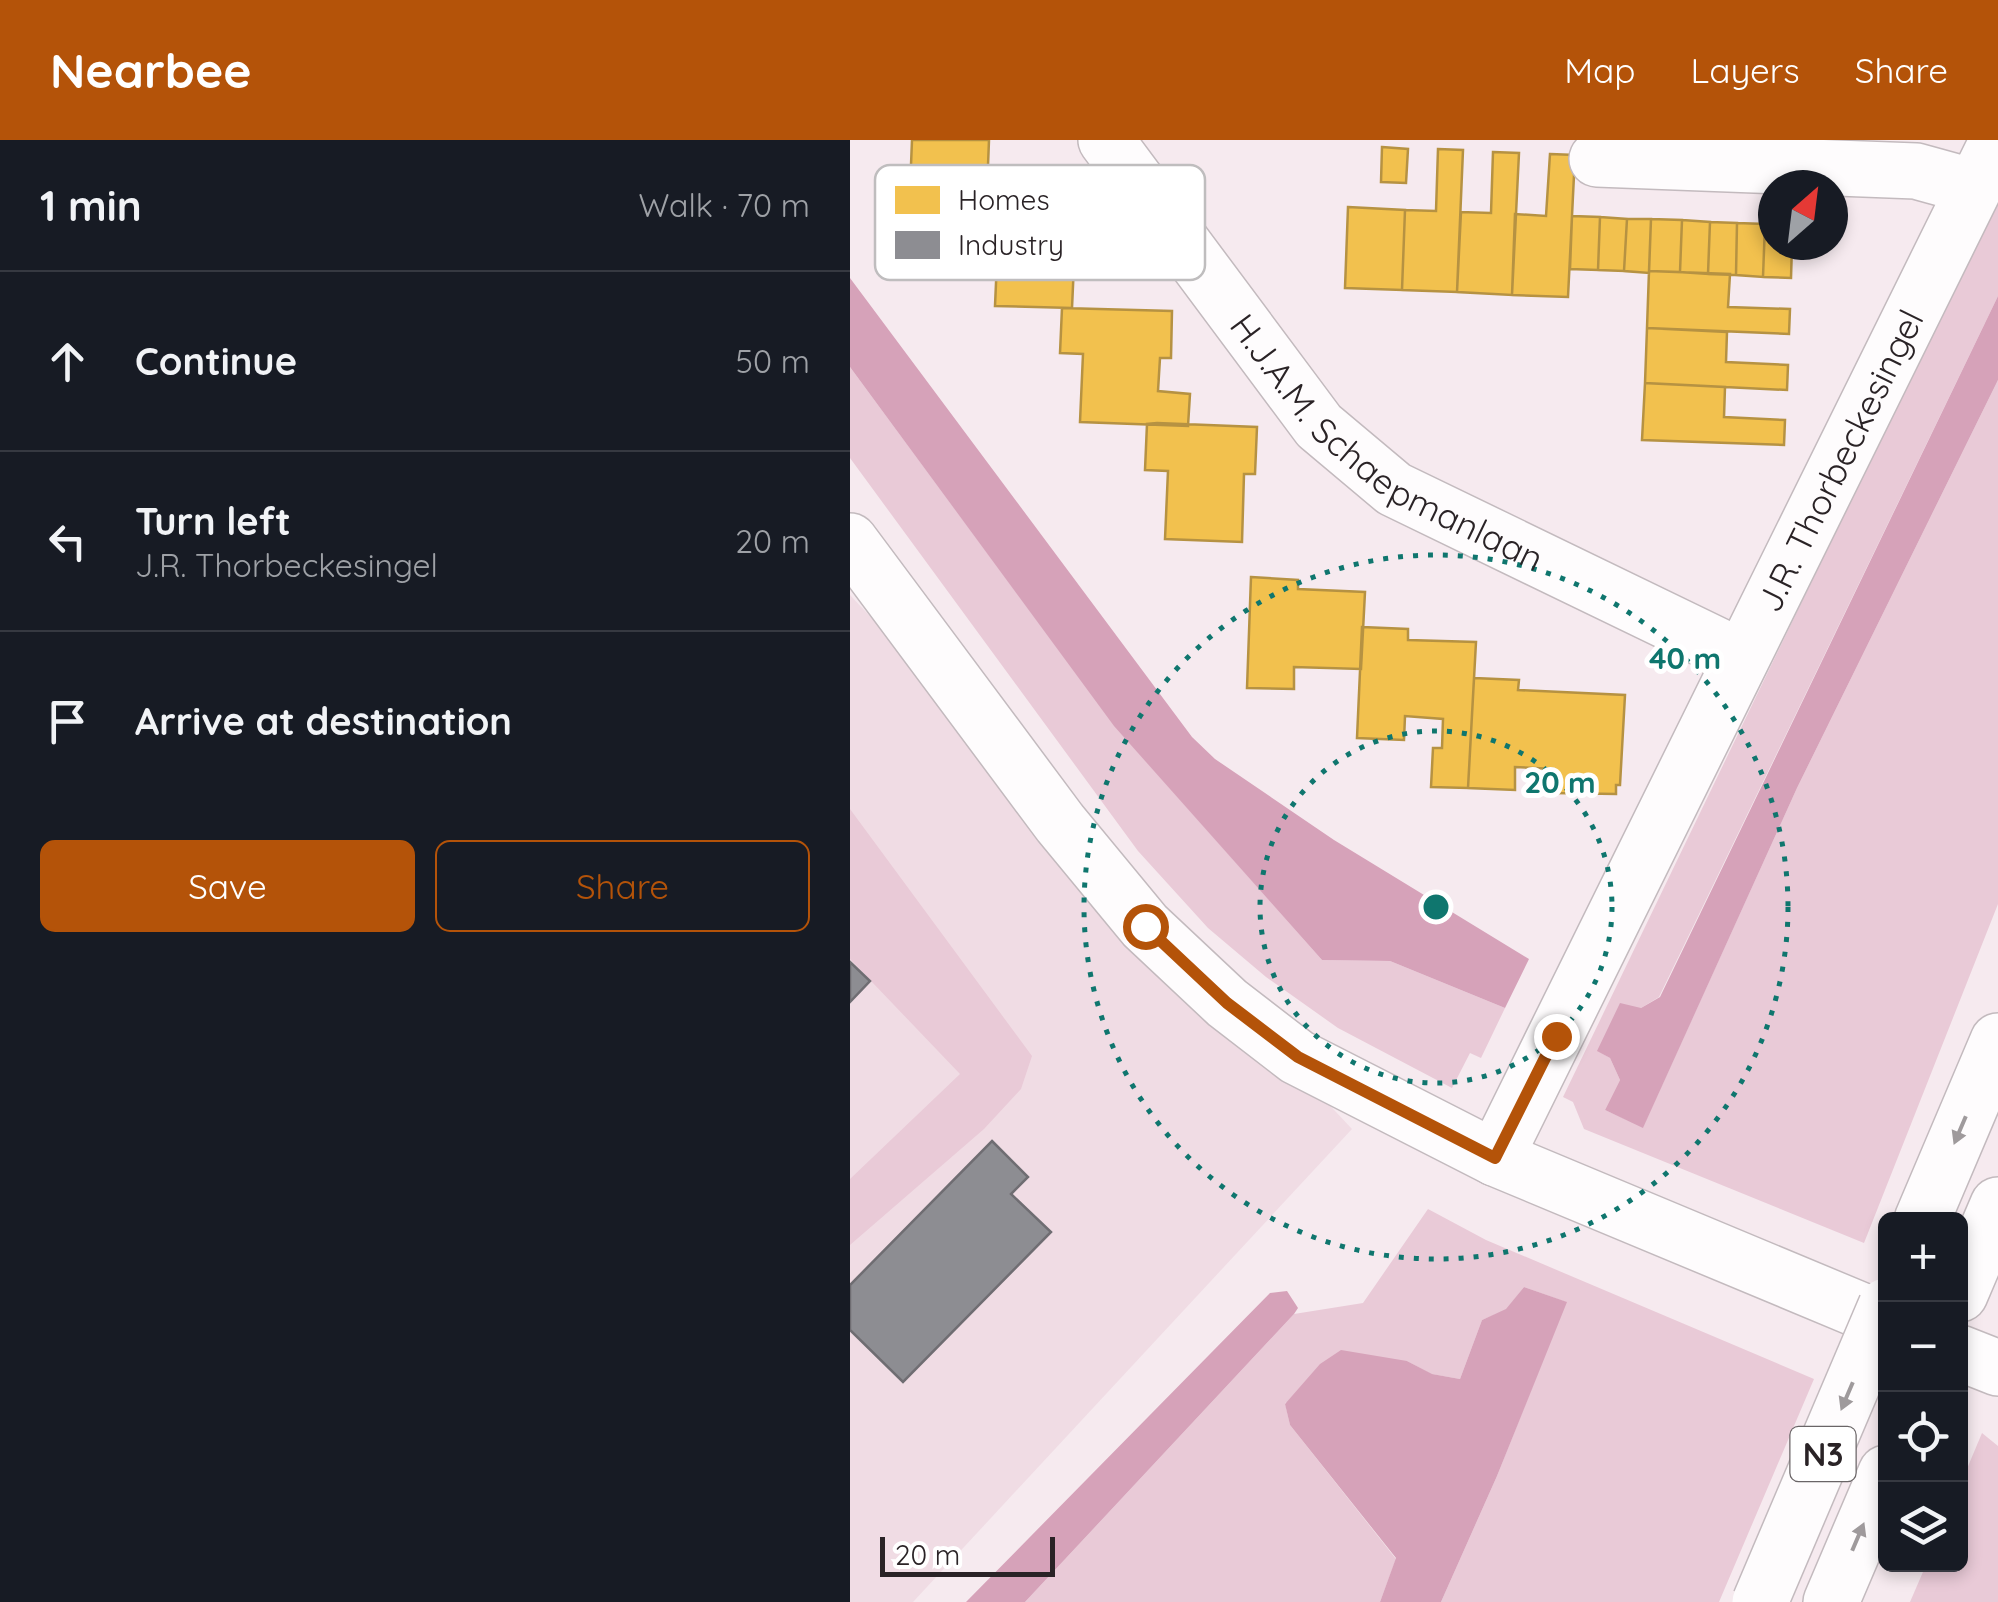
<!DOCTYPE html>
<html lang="en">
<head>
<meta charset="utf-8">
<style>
	:root { --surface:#171b24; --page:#242831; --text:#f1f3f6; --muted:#9ea1a6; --line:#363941; --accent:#b45309 }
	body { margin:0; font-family:Quicksand,sans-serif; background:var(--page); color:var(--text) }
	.controls { position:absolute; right:30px; bottom:30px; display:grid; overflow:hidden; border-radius:15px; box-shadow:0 5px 15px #0003 }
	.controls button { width:90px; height:90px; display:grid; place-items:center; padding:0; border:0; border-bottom:2px solid var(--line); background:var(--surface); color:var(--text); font:50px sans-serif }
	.compass { position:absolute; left:908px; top:30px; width:90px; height:90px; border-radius:50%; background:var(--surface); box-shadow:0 5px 15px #0003; rotate:28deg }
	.scale { position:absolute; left:30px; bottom:25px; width:175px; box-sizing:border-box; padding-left:10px; border:5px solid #2a2326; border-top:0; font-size:28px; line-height:35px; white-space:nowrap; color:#2a2326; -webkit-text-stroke:8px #fff; paint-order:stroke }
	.stop { position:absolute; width:30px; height:30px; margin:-22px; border:8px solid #b45309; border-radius:50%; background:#fff }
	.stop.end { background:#b45309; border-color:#fff; box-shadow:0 2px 10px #0008 }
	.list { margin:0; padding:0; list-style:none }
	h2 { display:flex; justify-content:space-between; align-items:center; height:130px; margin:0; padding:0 40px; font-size:42px }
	h2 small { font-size:32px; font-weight:400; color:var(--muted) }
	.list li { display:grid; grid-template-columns:65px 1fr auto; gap:30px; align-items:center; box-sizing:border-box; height:180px; padding:0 40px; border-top:2px solid var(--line) }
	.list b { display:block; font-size:38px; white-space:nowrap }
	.list p { margin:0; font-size:32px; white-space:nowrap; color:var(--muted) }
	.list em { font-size:32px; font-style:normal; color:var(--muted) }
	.actions { display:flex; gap:20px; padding:30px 40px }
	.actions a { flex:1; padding:22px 0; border:2px solid var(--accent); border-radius:15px; text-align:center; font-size:35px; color:var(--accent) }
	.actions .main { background:var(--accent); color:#fff }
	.icon { flex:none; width:55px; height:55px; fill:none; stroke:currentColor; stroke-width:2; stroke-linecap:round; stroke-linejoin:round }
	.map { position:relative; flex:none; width:1148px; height:1462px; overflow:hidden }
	header { display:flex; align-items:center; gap:60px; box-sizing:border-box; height:140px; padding:0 50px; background:var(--accent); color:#fff }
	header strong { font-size:48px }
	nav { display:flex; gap:55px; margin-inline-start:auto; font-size:35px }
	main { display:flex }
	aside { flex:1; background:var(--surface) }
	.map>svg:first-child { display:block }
	.built { fill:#f0dce4 }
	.green { fill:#e9cad7 }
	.water { fill:#d6a2b9 }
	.homes { fill:#f2c14e; stroke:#b69242; stroke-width:2.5 }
	.industry { fill:#8d8d92; stroke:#6f6d72; stroke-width:2.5 }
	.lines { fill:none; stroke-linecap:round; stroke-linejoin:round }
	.minor-casing { stroke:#c3babe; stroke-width:58 }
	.major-casing { stroke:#c3babe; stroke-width:58 }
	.minor { stroke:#fefcfd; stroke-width:55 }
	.major { stroke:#fefcfd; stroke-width:55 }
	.major-bridge-casing { stroke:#c3babe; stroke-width:58; stroke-linecap:butt }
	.major-bridge { stroke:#fefcfd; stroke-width:55 }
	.oneway { fill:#9f9a9c }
	.route { stroke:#b45309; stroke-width:12 }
	.ring { fill:none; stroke:#0f766e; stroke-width:5; stroke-dasharray:5 10 }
	.labels { text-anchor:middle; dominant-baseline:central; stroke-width:10; stroke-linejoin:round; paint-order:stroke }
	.shield { fill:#fff; stroke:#6a6567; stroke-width:2.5 }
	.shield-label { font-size:32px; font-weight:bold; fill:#2a2326 }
	.street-label { font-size:35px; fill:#2a2326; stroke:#fff }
	.key { fill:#fff; stroke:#bfbdbe; stroke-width:2.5 }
	.key-label { font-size:28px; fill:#2a2326 }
	.centre { fill:#0f766e; stroke:#fff; stroke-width:5 }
	.ring-label { font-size:30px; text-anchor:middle; font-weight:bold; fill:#0f766e; stroke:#fff; stroke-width:10; stroke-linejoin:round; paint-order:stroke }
</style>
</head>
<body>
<header>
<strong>Nearbee</strong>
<nav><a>Map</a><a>Layers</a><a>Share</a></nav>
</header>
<main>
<aside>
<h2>1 min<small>Walk · 70 m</small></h2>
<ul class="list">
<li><svg class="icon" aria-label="ahead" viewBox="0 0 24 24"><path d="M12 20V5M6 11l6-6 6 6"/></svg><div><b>Continue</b></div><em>50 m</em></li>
<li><svg class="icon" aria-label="left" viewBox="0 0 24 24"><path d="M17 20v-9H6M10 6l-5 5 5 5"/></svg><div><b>Turn left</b><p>J.R. Thorbeckesingel</p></div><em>20 m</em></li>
<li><svg class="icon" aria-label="arrive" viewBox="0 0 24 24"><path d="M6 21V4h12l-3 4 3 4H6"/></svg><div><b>Arrive at destination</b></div></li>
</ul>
<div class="actions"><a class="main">Save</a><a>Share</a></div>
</aside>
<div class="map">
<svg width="1148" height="1462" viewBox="0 0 1148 1462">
	<rect width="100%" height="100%" fill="#f6eaef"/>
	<path class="built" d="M0,455l502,534 -439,473h-63z"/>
	<path class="green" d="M1148,55v101l-339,701 -18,11 -43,43 12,7 10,22 -15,30 38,17 154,-339 201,-408v524l-134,339 -280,-114 -11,-27 -10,-5z
		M0,227l264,358 208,235 68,1 115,47 -24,50 -11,-5 -18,35 -114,-60 -72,-51 -58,-49 -70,-77 -288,-393z
		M0,669l182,247 -11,33 -37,40 -134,116v-66l110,-105 -110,-115z
		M578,1069l58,31 328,139 -95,223h-278l56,-126 69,-174 -42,-15 -18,23 -24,10 -22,59 -29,-5 -24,-13 -122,42 5,22 106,134 -16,43h-355l269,-288 69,-11z
		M1132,1293l16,13v156h-88l16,-37 34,-1 1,-81z"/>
	<path class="water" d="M0,138l342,459 23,22 119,81 195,119 -24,49 -115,-47 -68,-1 -208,-234 -264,-359z
		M1148,156v84l-201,408 -154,340 -38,-18 15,-30 -10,-22 -13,-7 23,-48 21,5 19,-11z
		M674,1147l43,15 -70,174 -56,126h-61l16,-44 -106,-133 -5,-21 35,-40 21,-14 66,11 25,13 28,5 22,-59 24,-11z
		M437,1151l11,17 -4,6 -269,288h-59l304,-309z"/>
	<path class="homes" d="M62,0h77l-2,52 -77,-2z
		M532,7l26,2 -2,34 -25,-1z
		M588,9l25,1 -6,142 -55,-2 3,-80 31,1z
		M643,12l26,1 -7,142 -55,-3 4,-80 30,1z
		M700,14l25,1 -7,142 -56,-2 3,-81 31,2z
		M137,50l100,5 -1,47h-11l-3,66 -77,-2 3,-68 -23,-1 1,-45z
		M498,67l57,3 -3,80 -57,-2z
		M722,76l28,1 -2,53 -28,-1z
		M750,77l27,2 -3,52 -26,-1z
		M777,79h24l-2,54 -25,-2z
		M801,79l31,1 -2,52 -31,-1z
		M832,80l28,2 -2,52 -28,-2z
		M860,82l27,1 -1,52 -28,-1z
		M887,83l28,1 -2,53 -27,-2z
		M915,84l8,1v20h19l-1,33 -28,-1z
		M799,131l81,3 -2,33 62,2 -1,25 -142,-6z
		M212,168l110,3 -1,47h-11l-2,33 32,3 -2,32 -108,-4 3,-68 -23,-1z
		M797,188l80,4 -1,30 62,3 -1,25 -142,-7z
		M795,243l80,4 -1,30 61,3 -1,25 -142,-5z
		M307,283l100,4 -2,47h-11l-2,68 -77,-3 3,-68 -23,-1 2,-46z
		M401,437l47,3v9l67,3 -4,77 -67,-2v22l-47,-1z
		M512,487l46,2v11l68,2 -8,146 -37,-1 2,-39h9l1,-29 -38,-3 -1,24 -47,-2z
		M624,538l45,2 -1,10 107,5 -5,90h-4v9l-63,-1 1,-24 -39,-2v23l-47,-2z"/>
	<path class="industry" d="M0,822l20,19 -20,21z
		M142,1001l36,36 -17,17 40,38 -148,150 -53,-52v-45z"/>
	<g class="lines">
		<defs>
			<g id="minor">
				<path id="s1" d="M256,0l213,286 75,63 347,168"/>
				<path d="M747,19l319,12 58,16"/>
				<path d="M0,401l210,282 85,103 82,77 70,54 198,101 391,163"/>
				<path id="s2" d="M645,1018l503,-1018"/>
				<path d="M1110,1213l38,15"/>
			</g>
			<path id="major" d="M1072,1080l76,-179
				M1110,1154l38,-89
				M981,1462l55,-129"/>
		</defs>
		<use href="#minor" class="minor-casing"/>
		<use href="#major" class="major-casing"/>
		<use href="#minor" class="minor"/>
		<use href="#major" class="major"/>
		<defs>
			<path id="major-bridge" d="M910,1462l126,-296"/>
		</defs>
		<use href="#major-bridge" class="major-bridge-casing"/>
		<use href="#major-bridge" class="major-bridge"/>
	</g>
	<defs><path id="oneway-solid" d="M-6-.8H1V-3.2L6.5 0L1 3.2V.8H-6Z" transform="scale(2.5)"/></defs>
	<g class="oneway">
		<use href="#oneway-solid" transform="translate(1110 990) rotate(113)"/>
		<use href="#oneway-solid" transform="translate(997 1256) rotate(113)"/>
		<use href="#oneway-solid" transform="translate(1008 1397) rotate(-67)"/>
	</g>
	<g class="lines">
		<path class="route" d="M295,786l82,77 71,54 197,101 61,-122"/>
	</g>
	<g class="ring">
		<circle cx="586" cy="767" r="176"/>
		<circle cx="586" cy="767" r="352"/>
	</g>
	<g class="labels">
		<rect class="shield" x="940.5" y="1287" width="65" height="54" rx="8"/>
		<g class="shield-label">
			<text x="973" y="1314">N3</text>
		</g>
		<g class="street-label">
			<text stroke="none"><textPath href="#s1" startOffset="420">H.J.A.M. Schaepmanlaan</textPath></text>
			<text stroke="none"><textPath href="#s2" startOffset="778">J.R. Thorbeckesingel</textPath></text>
		</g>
	</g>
	<rect x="25" y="25" width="330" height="115" rx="15" class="key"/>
	<rect x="45" y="46" width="45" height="28" fill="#f2c14e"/>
	<rect x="45" y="91" width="45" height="28" fill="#8d8d92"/>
	<g class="key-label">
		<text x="108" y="70">Homes</text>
		<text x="108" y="115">Industry</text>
	</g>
	<circle cx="586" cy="767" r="15" class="centre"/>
	<g class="ring-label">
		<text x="835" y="529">40 m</text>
		<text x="710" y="653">20 m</text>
	</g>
</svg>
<div class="controls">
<button>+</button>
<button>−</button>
<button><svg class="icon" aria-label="locate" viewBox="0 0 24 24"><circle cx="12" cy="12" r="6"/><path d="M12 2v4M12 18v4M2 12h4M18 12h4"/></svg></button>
<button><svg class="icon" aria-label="layers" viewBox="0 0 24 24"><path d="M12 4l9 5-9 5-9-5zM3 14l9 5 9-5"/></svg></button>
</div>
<svg class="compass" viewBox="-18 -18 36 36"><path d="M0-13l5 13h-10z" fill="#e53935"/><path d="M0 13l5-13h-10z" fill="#9ea1a6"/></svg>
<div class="scale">20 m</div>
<div class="stop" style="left:295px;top:786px"></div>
<div class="stop end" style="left:706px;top:896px"></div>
</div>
</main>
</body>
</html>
